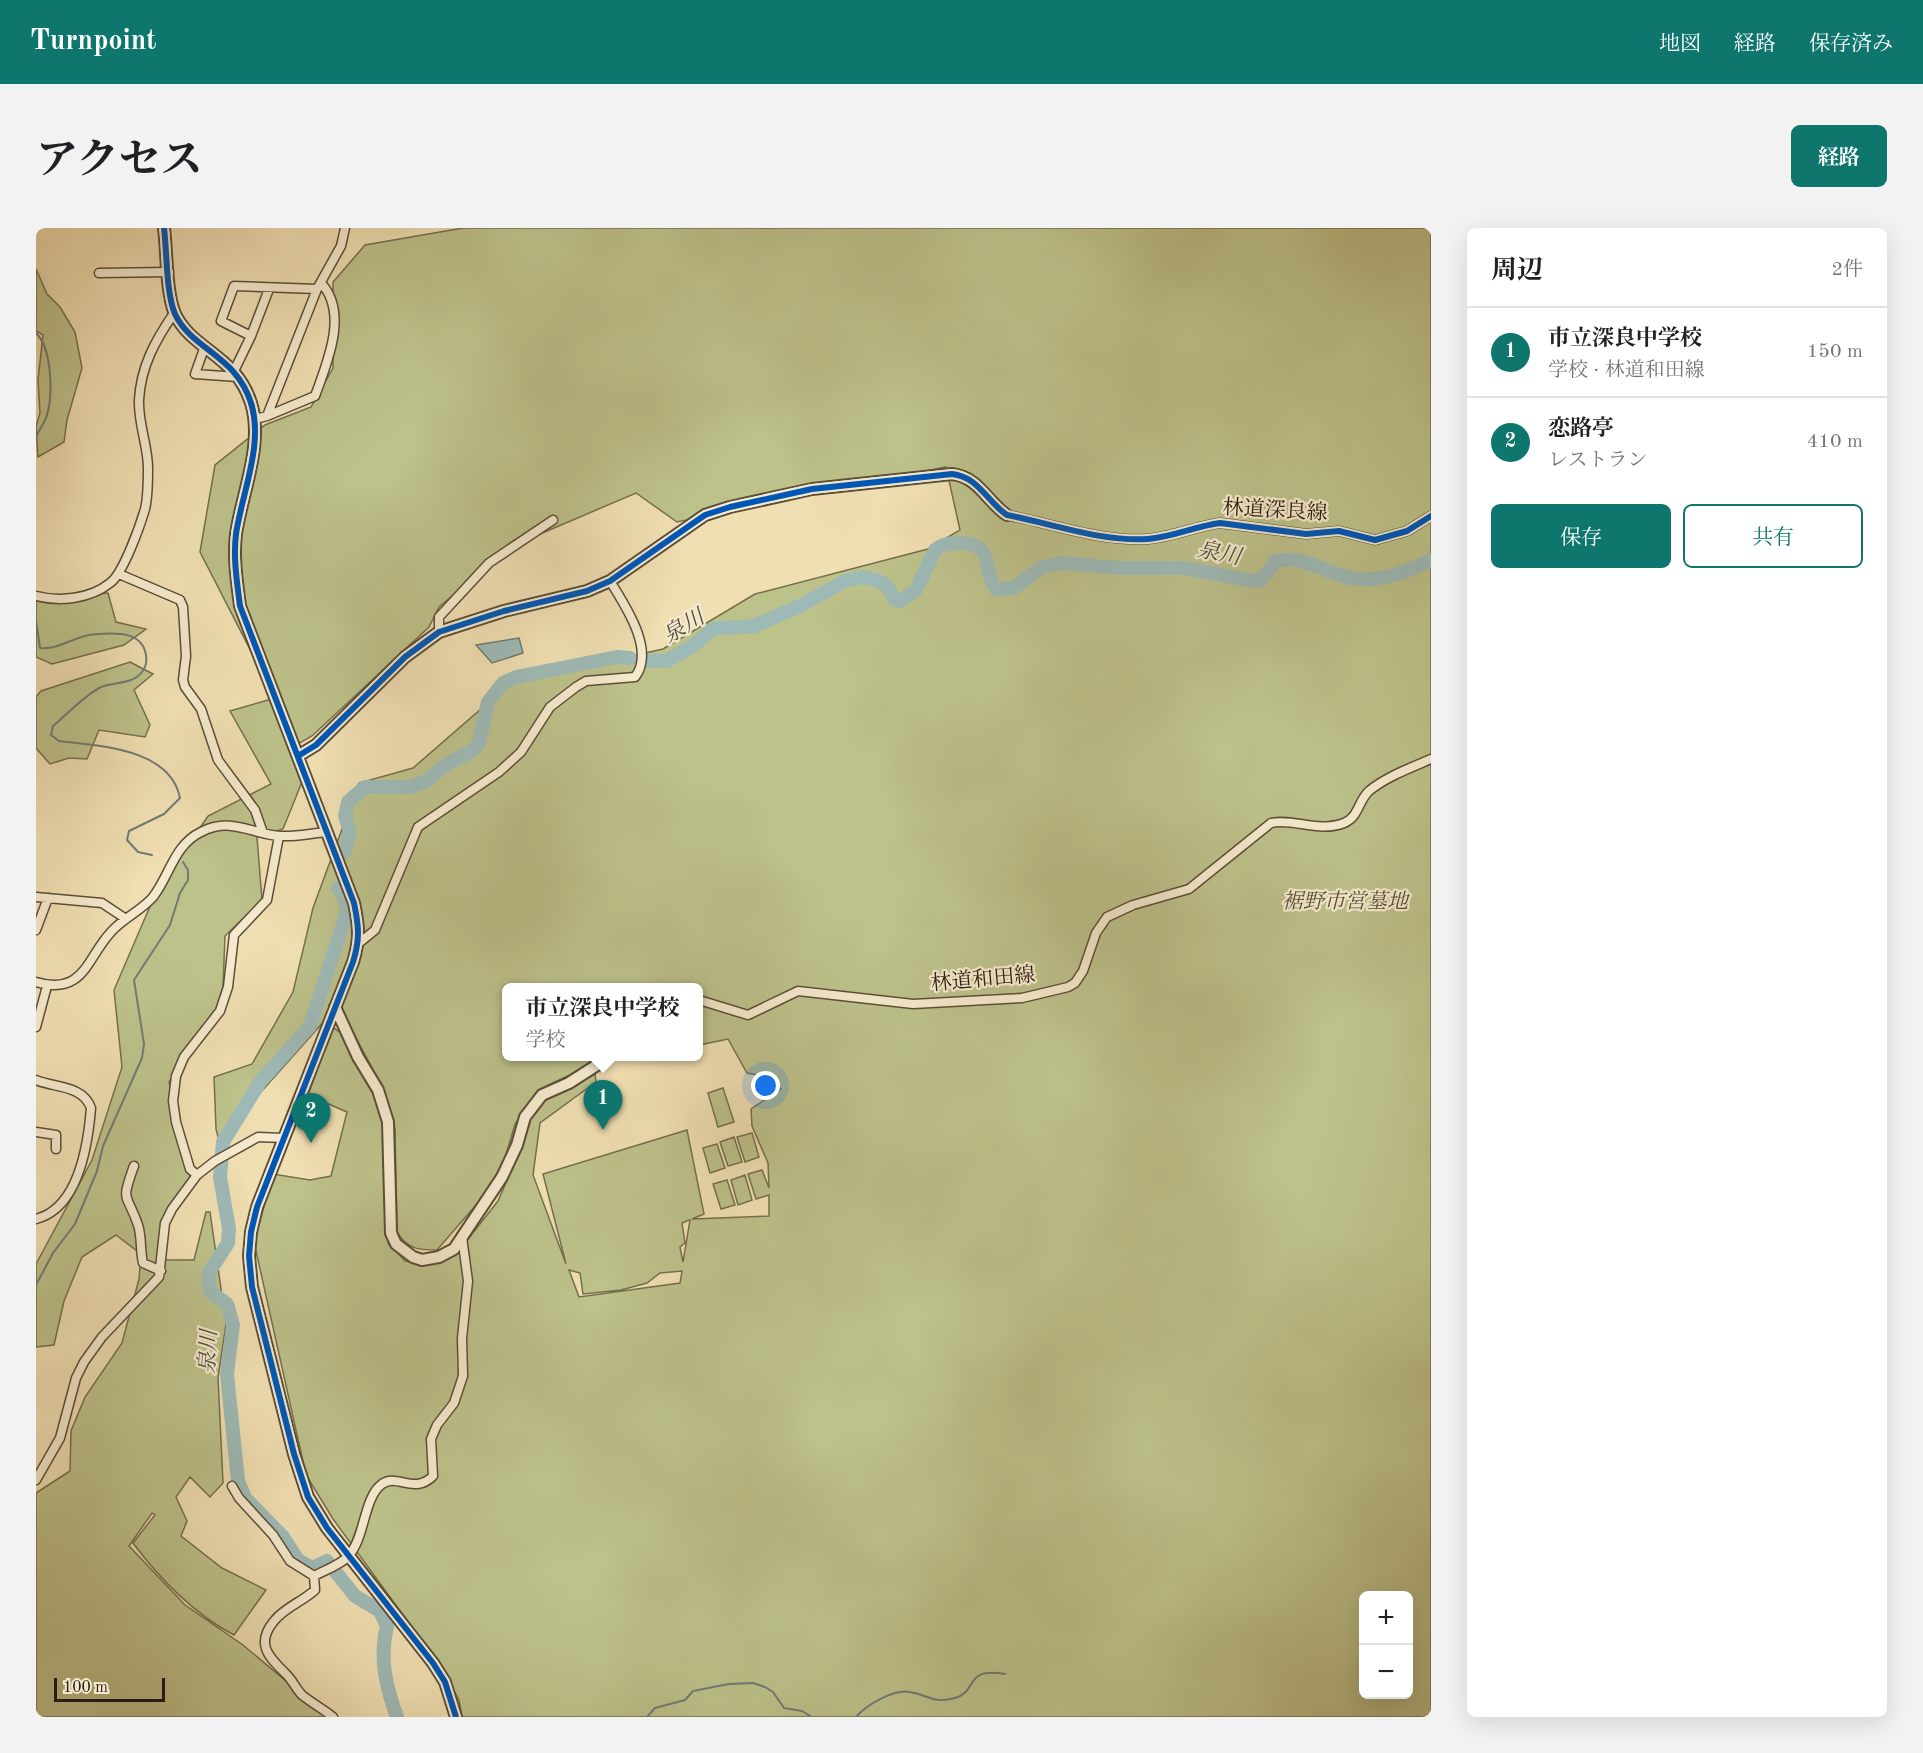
<!DOCTYPE html>
<html lang="ja">
<head>
<meta charset="utf-8">
<style>
	:root { --surface:#fff; --page:#f2f2f2; --text:#202124; --muted:#757577; --line:#e0e0e0; --accent:#0f766e }
	body { margin:0; font-family:"Old Standard TT","Noto Serif JP",serif; background:var(--page); color:var(--text) }
	.controls { position:absolute; right:18px; bottom:18px; display:grid; overflow:hidden; border-radius:9px; box-shadow:0 6px 24px #0002 }
	.controls button { width:54px; height:54px; display:grid; place-items:center; padding:0; border:0; border-bottom:2px solid var(--line); background:var(--surface); color:var(--text); font:30px sans-serif }
	.scale { position:absolute; left:18px; bottom:15px; width:111px; box-sizing:border-box; padding-left:6px; border:3px solid #2b1d11; border-top:0; font-size:16px; line-height:21px; white-space:nowrap; color:#2b1d11; -webkit-text-stroke:4px #f5eacd; paint-order:stroke }
	.you { position:absolute; left:730px; top:858px; width:21px; height:21px; margin:-15px; border:4px solid #fff; border-radius:50%; background:#1a73e8; box-shadow:0 0 0 9px #1a73e833 }
	.badge { display:grid; place-items:center; width:39px; height:39px; border-radius:50%; background:var(--accent); color:#fff; font-size:20px; font-weight:700 }
	.pin { position:absolute; translate:-50% -50px; filter:drop-shadow(0 2px 3px #0008) }
	.pin::after { content:''; position:absolute; top:32px; width:21px; height:18px; background:inherit; clip-path:polygon(0 0,100% 0,50% 100%) }
	.popup { position:absolute; left:466px; top:755px; width:201px; height:78px; box-sizing:border-box; display:grid; place-content:center; border-radius:9px; background:var(--surface); filter:drop-shadow(0 2px 4px #0005); font-size:20px; white-space:nowrap; color:var(--muted) }
	.popup b { font-size:22px; color:var(--text) }
	.popup::after { content:''; position:absolute; left:50%; top:100%; margin-left:-12px; border:12px solid transparent; border-top-color:var(--surface) }
	.list { margin:0; padding:0; list-style:none }
	h2 { display:flex; justify-content:space-between; align-items:center; height:78px; margin:0; padding:0 24px; font-size:26px }
	h2 small { font-size:20px; font-weight:400; color:var(--muted) }
	.list li { display:grid; grid-template-columns:39px 1fr auto; gap:18px; align-items:center; box-sizing:border-box; height:90px; padding:0 24px; border-top:2px solid var(--line) }
	.list b { display:block; font-size:22px; white-space:nowrap }
	.list p { margin:0; font-size:20px; white-space:nowrap; color:var(--muted) }
	.list em { font-size:20px; font-style:normal; color:var(--muted) }
	.actions { display:flex; gap:12px; padding:18px 24px }
	.actions a { flex:1; padding:14px 0; border:2px solid var(--accent); border-radius:9px; text-align:center; font-size:21px; color:var(--accent) }
	.actions .main { background:var(--accent); color:#fff }
	.map { position:relative; flex:none; width:1395px; height:1489px; overflow:hidden; border-radius:9px }
	header { display:flex; align-items:center; gap:36px; box-sizing:border-box; height:84px; padding:0 30px; background:var(--accent); color:#fff }
	header strong { font-size:28px }
	nav { display:flex; gap:33px; margin-inline-start:auto; font-size:21px }
	.intro { display:flex; align-items:center; justify-content:space-between; box-sizing:border-box; height:144px; padding:0 36px }
	h1 { margin:0; font-size:42px }
	.button { padding:15px 27px; border-radius:9px; background:var(--accent); color:#fff; font-size:21px; font-weight:700 }
	main { display:flex; gap:36px; padding:0 36px }
	aside { flex:1; background:var(--surface); border-radius:9px; box-shadow:0 6px 24px #0002 }
	.map>svg:first-child { display:block }
	.green { fill:#bdc18a; stroke:#746f4e; stroke-width:1.5; fill-rule:evenodd }
	.water { fill:#9ebab7; stroke:#707b75; stroke-width:1.5 }
	.lines { fill:none; stroke-linecap:round; stroke-linejoin:round }
	.stream { stroke:#707b75; stroke-width:2 }
	.river { stroke:#9ebab7; stroke-width:14 }
	.minor-casing { stroke:#5c4e39; stroke-width:11 }
	.tertiary-casing { stroke:#5c4e39; stroke-width:14 }
	.minor { stroke:#f5eacd; stroke-width:8 }
	.tertiary { stroke:#f5eacd; stroke-width:10 }
	.cycleway-casing { stroke:#f5eacd; stroke-width:10 }
	.cycleway { stroke:#0057b8; stroke-width:6 }
	.labels { text-anchor:middle; dominant-baseline:central; stroke-width:4.5; stroke-linejoin:round; paint-order:stroke }
	.street-label { font-size:21px; fill:#2b1d11; stroke:#f5eacd }
	.park-label { font-size:21px; font-style:italic; fill:#574e35; stroke:#f5eacd }
	.water-label { font-size:22px; font-style:italic; fill:#4e4c43; stroke:#f5eacd }
</style>
</head>
<body>
<header>
<strong>Turnpoint</strong>
<nav><a>地図</a><a>経路</a><a>保存済み</a></nav>
</header>
<div class="intro"><h1>アクセス</h1><a class="button">経路</a></div>
<main>
<div class="map">
<svg width="1395" height="1489" viewBox="0 0 1395 1489">
	<rect width="100%" height="100%" fill="#f0dfb2"/>
	<filter id="stains"><feTurbulence type="fractalNoise" baseFrequency=".00333" numOctaves="4"/><feColorMatrix values="0 0 0 0 .2 0 0 0 0 .09 0 0 0 0 .02 0 0 0 .5 -.17"/></filter>
	<radialGradient id="worn" r=".72"><stop offset=".6" stop-color="#630" stop-opacity="0"/><stop offset="1" stop-color="#630" stop-opacity=".3"/></radialGradient>
	<path class="green" d="M427,0h968v1489h-969l-3,-17 -18,-33 -108,-148 -27,-44 -52,-233 19,-68 37,6 21,-4 16,-64 -39,-17 24,-68 11,7 34,65 8,26v95l3,23 17,18 22,4 38,-22 33,-42 26,-60 3,-18 16,-22 52,-27 1,8 -56,41 -7,52 33,89 -23,-90 144,-44 17,84 -12,5 77,-3v-21l-13,4 -8,-25 14,-4 7,18 -1,-25 -16,-37 -1,-17 30,-20 -13,-12 -21,-4 -19,-34 -29,6v-57h-192v68l96,1 -6,5 -59,28 -23,34 -10,34 -16,32 -52,60c-19,0 -30,-1 -40,-18l-2,-103 -12,-41 -40,-74 -16,4 -67,75 -28,45 -11,10 -5,-19 -2,-52 38,-13 41,-72 20,-84 46,-125 54,-15 98,-85 152,-34 92,-55 173,-45 32,-19 -14,-63 -269,55 -41,-29 -124,53 -73,61 -10,20 -117,109 -23,13 13,33 -19,47 -26,8 5,63 -37,36 -2,51 -8,25 -46,70 24,92 -28,49 -3,37h32l12,-48h4l16,112 -8,54 5,105 -13,14 -20,-20 -14,20 11,24 -6,15 41,32 44,22 -32,45c-39,-20 -75,-57 -101,-92l22,-28 -3,-2 -23,33 56,59 58,40 86,72h-293v-224l34,-22 1,-40 14,-34 37,-54 17,-64 2,-25 -25,-19 -34,22 -18,44 -10,44 -18,2v-83l56,-104 30,-93 -8,-77 43,-100 51,-74 63,-32 -41,-73 45,-13 -75,-146 15,-87 50,-40 46,-18 22,-39v-86l32,-37zM653,992h1l-7,42 -3,-15 5,-4 -3,-20zM533,1042l11,3 3,21 38,-4 26,-7 13,-10 22,-2 -2,12 -101,14zM1328,1368h44v98h-44z
		M0,41l11,25 13,13 15,25 7,36 -15,52 -3,22 -26,15 -2,-31 4,-13 -2,-33 5,-45 -7,-4z
		M72,365l8,29 30,7 -22,16 -72,19 -16,-7v-59l16,1z
		M94,434l23,12 -19,16 16,35 -5,12 -46,-7 -12,29 -18,-1 -19,6 -14,-16v-51l5,-6z
		M687,860l11,34 -16,5 -10,-34z
		M716,905l7,24 -14,5 -8,-25z
		M698,909l8,25 -14,4 -8,-24z
		M681,916l8,24 -15,5 -7,-25z
		M709,947l7,25 -14,5 -7,-25z
		M691,952l8,25 -14,4 -8,-25z"/>
	<path class="water" d="M483,410l4,15 -31,10 -16,-18z"/>
	<g class="lines">
		<path class="stream" d="M0,105c16,15 17,61 11,82 -2,7 -7,14 -11,21
			M0,393l4,27c21,2 37,-14 57,-14 20,-1 45,-3 49,21 1,6 0,12 -4,17 -9,12 -26,10 -38,14 -14,4 -39,30 -51,40l-2,9 8,6c40,5 111,7 121,57l-16,16 -35,17 -2,9 11,12 14,3
			M0,1057l17,-32 22,-29 22,-53 6,-25 39,-88 2,-14 -10,-64 36,-55 10,-32 8,-13v-10l-5,-8
			M611,1489l8,-9 30,-8 8,-9 36,-7 24,-1 12,4 8,5 11,16 18,3 10,6
			M820,1489c10,-12 38,-28 54,-25 18,3 23,12 45,6 24,-7 8,-31 50,-24"/>
		<path class="river" d="M610,433h21l27,-16 19,-16 41,-3 46,-20 45,-25 17,-4 17,4 8,5 7,13 6,2 16,-11 19,-40c7,-6 19,-8 28,-7 32,2 19,27 33,46l18,-1 28,-21 21,-4 57,5h65l67,13 9,-1 15,-19c29,-5 40,7 66,15 30,9 62,-2 89,-16
			M308,625l6,-21 -5,-16 3,-14 17,-15h44l18,-6 17,-15 28,-15 7,-8 9,-41 15,-19 13,-6 101,-20 13,1
			M302,660l7,11 2,13 -37,114 -50,56 -37,60 -3,35 9,52 -1,14 -18,28 -2,12 3,9 16,12 6,21 -6,49 11,107 7,17 38,39 15,23 14,8 15,-7 28,35 25,15 7,15c-8,32 -1,61 10,91"/>
		<defs>
			<path id="minor" d="M63,45l70,-1
				M215,108l-30,-15 13,-35 83,3
				M169,118l-10,28 43,3
				M198,143l17,-35 18,-47
				M231,188l48,-20c12,-33 34,-83 6,-113
				M219,191l12,-3 50,-127 24,-43 4,-18
				M971,287c46,9 95,27 141,24 25,-2 48,-13 72,-16l86,11 33,-3 36,9 32,-9 24,-15
				M83,346l61,26 3,7 3,49 -3,24 2,7 16,22 17,51 37,50 7,20
				M0,368c24,6 54,3 74,-13 13,-9 30,-57 35,-74 3,-12 3,-28 3,-41 0,-22 -10,-45 -9,-68 2,-34 16,-59 35,-87
				M403,404v-15l50,-54 64,-43
				M0,669l66,6 24,16
				M0,702l12,-32
				M323,715l16,-13 43,-103 81,-55 22,-20 29,-45 26,-20 10,-6 49,-4c21,-27 -11,-73 -25,-96
				M0,754c48,14 50,-23 75,-50 12,-14 30,-21 42,-35 17,-22 21,-52 48,-65 31,-16 52,3 80,4 15,1 31,-3 46,-4
				M663,772l49,15 50,-24 115,13 109,-6 46,-11 7,-4 8,-12 13,-38 11,-16 26,-12 56,-16 82,-66c23,-5 47,10 73,0 15,-6 14,-22 25,-32 17,-14 41,-23 62,-32
				M0,799l11,-41
				M561,837l8,-9
				M0,852c19,8 47,5 55,28 -3,37 -12,100 -55,111
				M0,904l20,3v14
				M98,938c-14,38 -7,26 4,59 4,12 2,26 5,38l18,8
				M161,947l-7,-6 -14,-47 -3,-21 3,-25 8,-19 36,-46 8,-24 6,-52 33,-35 12,-64
				M0,1252l24,-42 16,-60 8,-16 18,-25 57,-60 6,-54 7,-14 25,-34 18,-14 43,-24 25,1
				M196,1258l7,12 34,37 17,26 24,15
				M278,1348c11,-6 29,-12 36,-22 15,-18 14,-57 32,-70 15,-11 32,11 51,-8l-2,-37 6,-14 17,-22 9,-27 -1,-38 6,-57 -6,-44
				M278,1348l1,14c-13,12 -30,17 -41,31 -19,23 -5,36 11,52 7,6 11,16 17,22 10,8 21,14 31,22"/>
			<path id="tertiary" d="M128,0c3,24 2,65 11,86 17,36 61,41 76,89 13,41 -9,90 -15,131 -3,24 1,48 4,72l114,297c5,24 6,36 -1,59l-96,245 -6,25 -2,24 3,31 42,167 14,43 19,31 106,135 12,19 11,35
				M262,528l18,-11 89,-88 34,-25 65,-21 83,-20 23,-10 95,-66 25,-8 82,-18 140,-15c27,3 35,28 55,41
				M299,779l23,50 20,33 10,32 3,111 5,11 17,13 9,3 17,-3 15,-8 48,-72 15,-32 8,-28 17,-22 27,-12 28,-18"/>
		</defs>
		<use href="#minor" class="minor-casing"/>
		<use href="#tertiary" class="tertiary-casing"/>
		<use href="#minor" class="minor"/>
		<use href="#tertiary" class="tertiary"/>
		<defs>
			<path id="cycleway" d="M128,0c3,24 2,65 11,86 17,36 61,41 76,89 13,41 -9,90 -15,131 -3,24 1,48 4,72l114,297c5,24 6,36 -1,59l-96,245 -6,25 -2,24 3,31 42,167 14,43 19,31 106,135 12,19 11,35
				M262,528l18,-11 89,-88 34,-25 65,-21 83,-20 23,-10 95,-66 25,-8 82,-18 140,-15c27,3 35,28 55,41 46,9 95,27 141,24 25,-2 48,-13 72,-16l86,11 33,-3 36,9 32,-9 24,-15"/>
		</defs>
		<use href="#cycleway" class="cycleway-casing"/>
		<use href="#cycleway" class="cycleway"/>
	</g>
	<g class="labels">
		<g class="street-label">
			<text transform="translate(1239 283) rotate(3)">林道深良線</text>
			<text transform="translate(947 752) rotate(-5)">林道和田線</text>
		</g>
		<g class="park-label">
			<text x="1309" y="674">裾野市営墓地</text>
		</g>
		<g class="water-label">
			<text transform="translate(1183 326) rotate(11)">泉川</text>
			<text transform="translate(648 399) rotate(-31)">泉川</text>
			<text transform="translate(173 1124) rotate(-87)">泉川</text>
		</g>
	</g>
	<rect width="100%" height="100%" filter="url(#stains)"/>
	<rect width="100%" height="100%" fill="url(#worn)"/>
</svg>
<div class="controls">
<button>+</button>
<button>−</button>
</div>
<div class="scale">100 m</div>
<div class="you"></div>
<div class="pin badge" style="left:567px;top:902px">1</div>
<div class="popup"><b>市立深良中学校</b>学校</div>
<div class="pin badge" style="left:275px;top:915px">2</div>
</div>
<aside>
<h2>周辺<small>2件</small></h2>
<ul class="list">
<li><span class="badge">1</span><div><b>市立深良中学校</b><p>学校 · 林道和田線</p></div><em>150 m</em></li>
<li><span class="badge">2</span><div><b>恋路亭</b><p>レストラン</p></div><em>410 m</em></li>
</ul>
<div class="actions"><a class="main">保存</a><a>共有</a></div>
</aside>
</main>
</body>
</html>
